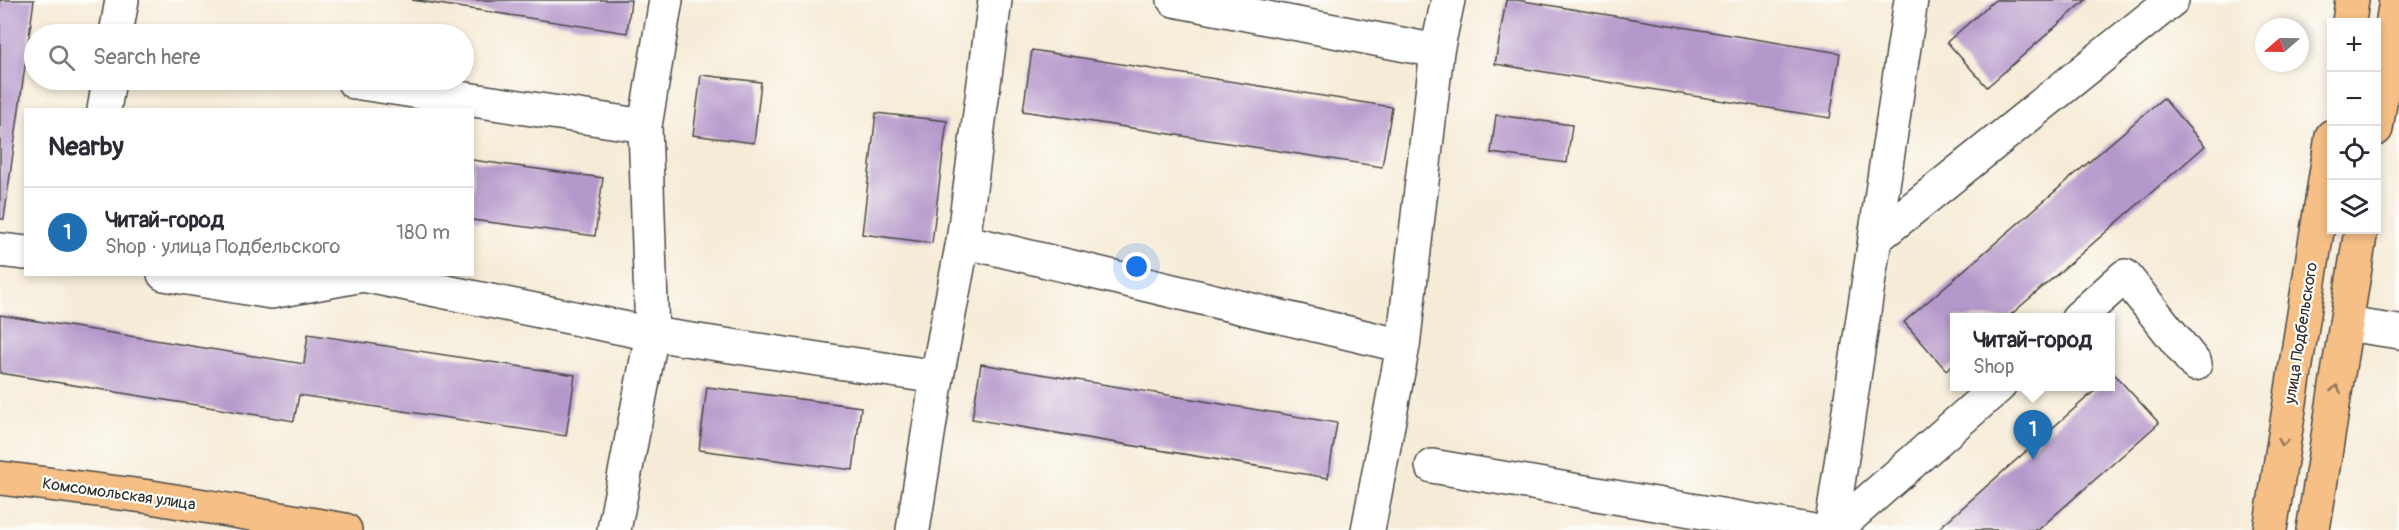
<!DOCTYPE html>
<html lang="en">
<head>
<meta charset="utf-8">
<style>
	:root { --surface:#fff; --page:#f7f7f7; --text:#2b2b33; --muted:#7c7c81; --line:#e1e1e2; --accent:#1f6fb2 }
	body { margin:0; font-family:Pangolin,sans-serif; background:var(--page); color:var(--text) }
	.controls { position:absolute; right:18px; top:18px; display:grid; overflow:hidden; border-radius:0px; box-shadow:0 3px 9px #0003 }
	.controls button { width:54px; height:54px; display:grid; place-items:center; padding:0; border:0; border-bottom:2px solid var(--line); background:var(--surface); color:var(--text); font:30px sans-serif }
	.compass { position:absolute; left:2255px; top:18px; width:54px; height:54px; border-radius:50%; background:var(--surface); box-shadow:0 3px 9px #0003; rotate:250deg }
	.you { position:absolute; left:1137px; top:267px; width:21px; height:21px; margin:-15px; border:4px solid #fff; border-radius:50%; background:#1a73e8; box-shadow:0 0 0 9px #1a73e833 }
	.badge { display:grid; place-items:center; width:39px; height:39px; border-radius:50%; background:var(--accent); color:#fff; font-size:20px; font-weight:700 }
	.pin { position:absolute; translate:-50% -50px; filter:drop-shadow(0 2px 3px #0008) }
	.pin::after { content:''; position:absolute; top:32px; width:21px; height:18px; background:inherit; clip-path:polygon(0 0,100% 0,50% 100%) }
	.popup { position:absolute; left:1950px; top:313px; width:165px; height:78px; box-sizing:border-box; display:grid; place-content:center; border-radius:0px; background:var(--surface); filter:drop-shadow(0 2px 4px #0005); font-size:20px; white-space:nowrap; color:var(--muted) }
	.popup b { font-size:22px; color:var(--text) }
	.popup::after { content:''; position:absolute; left:50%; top:100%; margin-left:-12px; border:12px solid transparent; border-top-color:var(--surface) }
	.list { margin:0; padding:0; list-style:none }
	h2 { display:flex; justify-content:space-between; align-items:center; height:78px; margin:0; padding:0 24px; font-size:26px }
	h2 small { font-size:20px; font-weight:400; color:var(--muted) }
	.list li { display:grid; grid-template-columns:39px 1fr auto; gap:18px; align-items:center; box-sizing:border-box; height:90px; padding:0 24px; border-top:2px solid var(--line) }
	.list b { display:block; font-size:22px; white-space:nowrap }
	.list p { margin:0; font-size:20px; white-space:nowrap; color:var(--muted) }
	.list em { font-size:20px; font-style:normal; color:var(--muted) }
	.icon { flex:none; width:33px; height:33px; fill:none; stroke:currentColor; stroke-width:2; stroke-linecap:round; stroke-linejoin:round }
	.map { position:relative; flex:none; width:2399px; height:530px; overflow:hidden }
	.search { position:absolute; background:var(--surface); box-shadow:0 3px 9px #0003; left:24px; top:24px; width:450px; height:66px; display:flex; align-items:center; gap:15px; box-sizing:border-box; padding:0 21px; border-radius:33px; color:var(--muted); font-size:22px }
	.panel { position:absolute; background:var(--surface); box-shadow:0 3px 9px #0003; left:24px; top:108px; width:450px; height:168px; border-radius:0px }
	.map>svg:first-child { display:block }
	.building { fill:#b598cb }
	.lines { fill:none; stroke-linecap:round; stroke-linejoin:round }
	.minor-casing { stroke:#494845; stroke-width:36 }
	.major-casing { stroke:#494845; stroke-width:36 }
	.minor { stroke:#fff; stroke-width:33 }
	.major { stroke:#f5bf86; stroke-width:33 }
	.oneway { stroke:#907558 }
	.labels { text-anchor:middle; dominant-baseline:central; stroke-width:4.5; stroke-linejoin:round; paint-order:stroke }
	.street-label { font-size:16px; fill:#2b2b2b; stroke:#fdfcf7 }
</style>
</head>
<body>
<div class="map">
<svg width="2399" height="530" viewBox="0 0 2399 530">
	<rect width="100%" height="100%" fill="#fdfcf7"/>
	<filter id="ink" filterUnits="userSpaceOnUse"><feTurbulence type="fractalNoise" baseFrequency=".0167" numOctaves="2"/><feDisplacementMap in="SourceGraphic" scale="12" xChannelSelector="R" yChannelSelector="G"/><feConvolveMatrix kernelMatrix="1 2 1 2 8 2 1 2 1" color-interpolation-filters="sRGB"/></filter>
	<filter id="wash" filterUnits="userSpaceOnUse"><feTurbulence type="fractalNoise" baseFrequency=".008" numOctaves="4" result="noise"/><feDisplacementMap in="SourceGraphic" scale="24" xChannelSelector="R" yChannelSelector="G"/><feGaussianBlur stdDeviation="1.35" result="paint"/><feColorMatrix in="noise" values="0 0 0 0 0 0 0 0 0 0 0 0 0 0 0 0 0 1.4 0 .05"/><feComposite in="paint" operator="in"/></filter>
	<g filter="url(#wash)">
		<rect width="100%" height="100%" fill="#f6ebd7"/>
		<g id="blocks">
			<path class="building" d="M0,0h34l-30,219h-4z
				M412,0h219l-4,33z
				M1506,0h11l323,53 -10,65 -335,-54z
				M1995,0h91l-99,87 -40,-45z
				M1032,50l360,57 -10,60 -359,-56z
				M701,75l60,7 -7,61 -61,-8z
				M2163,98l42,48 -198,172h-52v45l-9,7 -42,-48z
				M876,113l71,8 -15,122 -70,-9z
				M1496,115l76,10 -5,38 -76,-10z
				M472,160l131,18 -8,58 -123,-16z
				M0,315l304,49 4,-30 267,41 -9,61 -267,-41 -5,26 -294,-48z
				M981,364l356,59 -9,55 -356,-59z
				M2114,374l45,49 -121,107h-101l163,-144h11v-9z
				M707,387l154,20 -8,63 -154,-20z"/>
		</g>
	</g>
	<g filter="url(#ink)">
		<use href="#blocks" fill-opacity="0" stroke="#494845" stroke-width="1.5"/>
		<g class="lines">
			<defs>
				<path id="minor" d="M1174,0l263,51
					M116,34l6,-34
					M354,82l291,44
					M104,110l5,-30
					M1875,239l297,-239
					M963,241l440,105
					M0,250l26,3
					M164,274l107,18 92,-17 289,59 -7,-208 21,-126
					M2078,318l47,-42 70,88
					M2346,324l53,8
					M1432,466l377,64
					M614,530l38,-196 285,43
					M913,530l24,-153 26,-136 32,-241
					M1368,530l35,-184 34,-295 11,-51
					M1831,530l80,-530
					M1835,530l164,-144"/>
				<path id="major" d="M2349,22l3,-22
					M2376,129l20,-129
					M0,478l151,19 194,33
					M2270,530l62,-394
					M2313,530l48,-300"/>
			</defs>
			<use href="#minor" class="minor-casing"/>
			<use href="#major" class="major-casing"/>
			<use href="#minor" class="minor"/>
			<use href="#major" class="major"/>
		</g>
		<defs><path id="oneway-chevron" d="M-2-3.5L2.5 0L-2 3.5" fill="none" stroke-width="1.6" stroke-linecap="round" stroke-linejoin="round" transform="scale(1.5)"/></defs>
		<g class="oneway">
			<use href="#oneway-chevron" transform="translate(2336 389) rotate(-81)"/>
			<use href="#oneway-chevron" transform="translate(2283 442) rotate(99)"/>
		</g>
	</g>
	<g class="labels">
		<g class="street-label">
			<text transform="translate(2301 333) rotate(-81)">улица Подбельского</text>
			<text transform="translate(119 494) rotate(8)">Комсомольская улица</text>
		</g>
	</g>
</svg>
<div class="controls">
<button>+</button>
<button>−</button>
<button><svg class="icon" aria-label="locate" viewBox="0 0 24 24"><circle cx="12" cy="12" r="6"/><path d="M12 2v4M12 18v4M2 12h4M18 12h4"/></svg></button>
<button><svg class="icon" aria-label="layers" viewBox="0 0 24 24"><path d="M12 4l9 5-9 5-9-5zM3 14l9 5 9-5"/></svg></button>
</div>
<svg class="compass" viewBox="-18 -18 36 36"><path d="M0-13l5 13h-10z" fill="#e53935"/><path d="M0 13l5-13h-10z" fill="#7c7c81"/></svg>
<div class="you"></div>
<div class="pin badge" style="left:2033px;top:460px">1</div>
<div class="popup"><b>Читай-город</b>Shop</div>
<div class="search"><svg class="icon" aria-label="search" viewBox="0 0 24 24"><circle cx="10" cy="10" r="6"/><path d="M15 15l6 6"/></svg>Search here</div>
<section class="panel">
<h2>Nearby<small></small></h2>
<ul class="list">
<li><span class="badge">1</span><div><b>Читай-город</b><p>Shop · улица Подбельского</p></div><em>180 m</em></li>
</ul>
</section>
</div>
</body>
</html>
